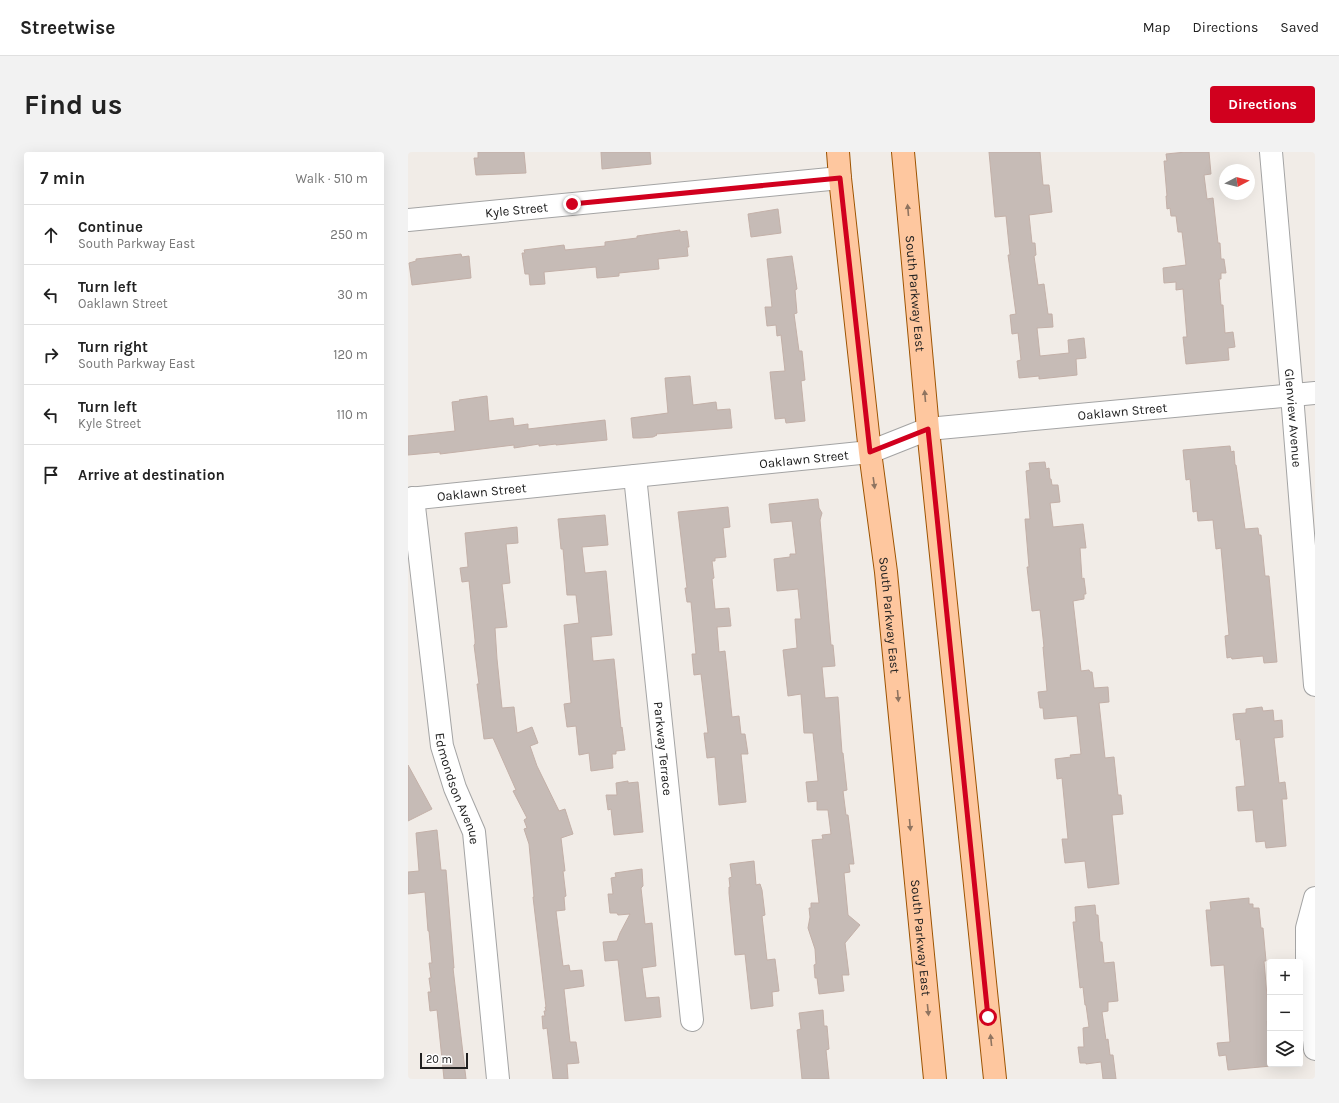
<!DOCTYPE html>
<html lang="en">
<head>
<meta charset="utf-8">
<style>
	:root { --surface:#fff; --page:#f2f2f2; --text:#222; --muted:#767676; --line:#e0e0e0; --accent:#d1001e }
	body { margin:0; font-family:Karla,sans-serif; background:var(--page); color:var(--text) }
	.controls { position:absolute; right:12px; bottom:12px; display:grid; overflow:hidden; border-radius:4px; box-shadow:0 4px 16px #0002 }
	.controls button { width:36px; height:36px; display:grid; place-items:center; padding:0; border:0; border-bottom:1px solid var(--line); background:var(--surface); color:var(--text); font:20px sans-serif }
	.compass { position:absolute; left:811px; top:12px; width:36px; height:36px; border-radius:50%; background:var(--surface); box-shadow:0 4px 16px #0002; rotate:83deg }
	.scale { position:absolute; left:12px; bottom:10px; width:48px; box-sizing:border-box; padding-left:4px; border:2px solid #202020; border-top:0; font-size:11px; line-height:14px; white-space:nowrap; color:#202020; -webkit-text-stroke:3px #fff; paint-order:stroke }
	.stop { position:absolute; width:12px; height:12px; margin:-9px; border:3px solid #d1001e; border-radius:50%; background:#fff }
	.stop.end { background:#d1001e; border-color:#fff; box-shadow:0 1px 4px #0008 }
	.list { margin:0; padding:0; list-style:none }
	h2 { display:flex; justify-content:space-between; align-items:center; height:52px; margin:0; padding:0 16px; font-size:17px }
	h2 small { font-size:13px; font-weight:400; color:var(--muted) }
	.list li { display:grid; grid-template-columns:26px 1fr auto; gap:12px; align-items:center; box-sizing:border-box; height:60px; padding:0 16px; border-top:1px solid var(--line) }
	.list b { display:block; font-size:15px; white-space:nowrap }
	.list p { margin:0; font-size:13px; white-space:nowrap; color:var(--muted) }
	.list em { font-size:13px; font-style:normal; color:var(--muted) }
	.icon { flex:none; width:22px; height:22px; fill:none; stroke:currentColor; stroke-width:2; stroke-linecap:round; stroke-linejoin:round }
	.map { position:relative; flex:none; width:907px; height:927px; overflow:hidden; border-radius:4px }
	header { display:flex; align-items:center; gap:24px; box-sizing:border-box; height:56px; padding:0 20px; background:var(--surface); border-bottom:1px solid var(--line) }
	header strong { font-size:19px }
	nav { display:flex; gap:22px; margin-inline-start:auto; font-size:14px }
	.intro { display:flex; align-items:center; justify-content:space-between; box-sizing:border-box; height:96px; padding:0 24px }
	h1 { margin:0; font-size:28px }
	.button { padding:10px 18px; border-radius:4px; background:var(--accent); color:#fff; font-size:14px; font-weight:700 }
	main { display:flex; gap:24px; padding:0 24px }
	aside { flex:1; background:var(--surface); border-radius:4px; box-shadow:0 4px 16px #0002 }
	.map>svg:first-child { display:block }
	.building { fill:#c6bbb6; stroke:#c3b0a8 }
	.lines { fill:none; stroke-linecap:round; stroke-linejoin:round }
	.minor-casing { stroke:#a4a4a4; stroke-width:24 }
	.major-casing { stroke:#9d5300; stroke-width:24 }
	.minor { stroke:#fff; stroke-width:22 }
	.major { stroke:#fec79f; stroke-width:22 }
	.oneway { fill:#8f7460 }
	.route { stroke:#d1001e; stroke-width:5 }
	.labels { text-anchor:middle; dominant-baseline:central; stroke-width:3.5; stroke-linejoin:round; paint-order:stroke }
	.street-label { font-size:13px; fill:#202020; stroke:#fff }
</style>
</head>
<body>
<header>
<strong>Streetwise</strong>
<nav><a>Map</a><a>Directions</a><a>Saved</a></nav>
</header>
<div class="intro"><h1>Find us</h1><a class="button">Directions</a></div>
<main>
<aside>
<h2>7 min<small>Walk · 510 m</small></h2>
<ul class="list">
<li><svg class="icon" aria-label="ahead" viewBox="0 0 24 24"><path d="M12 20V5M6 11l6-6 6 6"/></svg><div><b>Continue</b><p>South Parkway East</p></div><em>250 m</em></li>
<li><svg class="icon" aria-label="left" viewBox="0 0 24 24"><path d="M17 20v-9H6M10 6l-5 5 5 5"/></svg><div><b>Turn left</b><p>Oaklawn Street</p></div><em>30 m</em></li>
<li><svg class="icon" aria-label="right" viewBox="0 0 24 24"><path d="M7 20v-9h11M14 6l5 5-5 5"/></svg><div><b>Turn right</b><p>South Parkway East</p></div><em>120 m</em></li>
<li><svg class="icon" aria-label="left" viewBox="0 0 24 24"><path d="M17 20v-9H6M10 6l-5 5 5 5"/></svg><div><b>Turn left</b><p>Kyle Street</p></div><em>110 m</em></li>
<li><svg class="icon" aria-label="arrive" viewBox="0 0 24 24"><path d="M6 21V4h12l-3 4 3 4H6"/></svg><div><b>Arrive at destination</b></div></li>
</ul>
</aside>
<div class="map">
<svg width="907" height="927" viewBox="0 0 907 927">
	<rect width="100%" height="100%" fill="#f1ece7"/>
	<path class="building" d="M70,0h46l2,21 -50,2 -2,-17h4z
		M193,0h49l1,12 -49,5z
		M581,0h51l3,33h6l3,27 -23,3 3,28h3l1,12 -2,1 4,29 6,-1 4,30h4l1,13 -16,1 3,28 29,-3 -1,-13 16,-2 2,20 -10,1 1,16 -38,4v-3l-20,2 -2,-17 4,-1 -3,-27 -6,1 -2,-19 6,-1 -8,-59h2l-4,-39 -11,1z
		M778,0h23l2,22 -7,1 3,24 6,-1 5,45h2l1,16h3l2,14h-5v6h-2l2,26h2l2,28 8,-1 2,15 -7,1 1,12 -43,4 -3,-27h4l-4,-48 -7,1v-8l-12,1 -1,-15 23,-3 -4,-33h-4l-2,-16h-5l-1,-8 -3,1 -1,-13h1l-3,-35h3l-1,-7z
		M370,57l3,24 -30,4 -3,-23z
		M272,78v2l7,-1 2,16h-2l1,9 -30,3 1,10 -40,4v3l-22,2 -1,-11 -52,5 1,12 -15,1 -1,-11h-4l-3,-21h3l-1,-3 40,-5 1,5 40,-4v-4l32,-4v-2z
		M53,102l1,3 7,-1 2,22 -59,7 -3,-22 7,-2v-2z
		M384,104l5,33 -2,1 2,23 -3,1 5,37h3l3,29 -4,1 4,40 -19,2 -1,-5 -10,1 -5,-47 15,-1 -4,-36 -4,1 -1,-11 -9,1 -2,-19h7l-5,-48z
		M282,224l3,29 23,-3 1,8 13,-1 2,19 -76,6 1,1 -4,2 -13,1h-7l-2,-20 37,-5 -3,-35z
		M79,244l2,25 24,-3 1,8 14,-2v5l77,-9 2,20 -51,5v-1l-17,2v-2l-25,4v-3l-74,9v-2l-32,3v-19l47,-5 -3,-29 8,-1 -1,-1z
		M822,294l1,6 3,-1 1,14h1l9,64 13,-1 1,7h2l4,41h4l8,86 -13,1 -1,-7 -31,3 -1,-2 -4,1 -2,-22 4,-1 -8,-87 -5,1 -3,-29 -15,1 -1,-10 -4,1 -3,-33 -4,1 -3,-30z
		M637,310l1,7 3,-1 1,11h1l1,6h6l2,17 -10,1 3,24 30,-3 3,24h-6l2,31 2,-1 2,16h-2v5l-11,2 8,70 8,-1 1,2h2l2,16 14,-1 1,15 -10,1 6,55 9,-1 4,38h3l2,19 -11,1 7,69 -31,4 -3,-27 -20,2 -3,-24h6l-6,-61 -5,1 -2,-20 16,-2 -1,-2 11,-1 -4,-38 -33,3 -1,-11h-3l-2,-16 9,-1 -4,-44h1l-4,-37 -8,1 -5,-44h2l-4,-48h5l-4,-48 4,-1 -1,-7z
		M410,347l1,9 3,5 -2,7 11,125h2l2,21 -13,1 3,31 13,-1 4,56h1l4,37 -4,1 3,24h2l6,49h-5l1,8 -6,1 4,42 12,10 -15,18 4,32h-7l2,16 -25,3 -2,-16h-2l-1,-13 2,-1 -1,-15 -7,-21 2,-11 -1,-9h2v-5h8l-7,-63 11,-1 -1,-4 9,-1 -3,-24h-11v-9l-9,1 -2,-20 12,-1 -5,-48h-9l-3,-39 -13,2 -5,-46 14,-2 -2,-29h6l-3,-30 -21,2 -3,-32 16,-2v-3h6l-4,-33 -21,2 -2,-19z
		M320,355l2,20 -7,1 3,29 -11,1v3h-3l2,17 -2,1 3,30 14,-1 2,18 -14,1 2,25 6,-1 7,66 7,-1 2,18h4l3,20h-7l5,48 -27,3 -4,-48 -8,1 -3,-25h4l-7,-59 -7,1 -2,-21h4l-5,-52h-4l-2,-14h2l-9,-76z
		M197,363l3,30 -26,2 3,26 21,-2 6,64 -21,2 2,24 21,-2 7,69 1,-1 3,23 -9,1v3h-4l1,14 -22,3 -2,-18 -10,2 -3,-29 -9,1 -3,-23 7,-1 -7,-78 15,-2 -3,-28h-9l-4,-46h-2l-3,-30z
		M109,375l1,16 -12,1 4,39 -8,1 5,43 -12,1 2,31 5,49 12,-1 3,26 15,-6 6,16 -8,3 7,20 22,45 6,-2 8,25 -12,4 4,33h-2l3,25 -2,1 1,13 -9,1 7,55 6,-1 1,6 12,-1 2,16 -20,3 6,53h6l3,21 -12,1 1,15h-15l-6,-51 -4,1 -1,-13h3l-1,-5h2l-1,-4h1l-13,-110h1l-5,-53 -5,-15 3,-1 -3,-8 3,-2 -14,-27 3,-1 -23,-52 -9,1 -7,-55h2l-5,-39 1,-1v-4l-6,-59 -7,1 -2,-14 8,-1 -3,-34z
		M854,555l1,4 10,-1 1,11 8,-1 1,17 -9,1 5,45 6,-1 2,17h-5l4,47 -20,2 -1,-7 -9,1 -3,-32 -15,1 -2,-24 9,-1 -5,-47 -4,1 -3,-26 13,-1v-4z
		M0,613l24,44 -24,12z
		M220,629v2l10,-1 5,50 -29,3 -3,-26 -3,1 -2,-15h11l-1,-12z
		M29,678l4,40h5l8,98h-1l13,111h-22l-7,-69 -7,1 -2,-19h3l-2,-14h2l-2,-15h3l-3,-32h-1l-3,-39 -17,2v-22l11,-1 -3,-38z
		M346,709l2,24 4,-1 2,6 3,25 -3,1 5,44 8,-1 4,32 -7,1 1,14 -22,3 -6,-55 -10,1 -6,-62v-6h1l-1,-9 3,-1 -2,-13z
		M234,717l1,17 -2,2 4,36 7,-1 4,43 -14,2 4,30 13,-1 2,20 -36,4 -7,-61 -13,1 -2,-19 14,-1 3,-8 10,-19 -12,1 -1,-2h-7l-2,-19h5l-2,-16 5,-1 -1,-4z
		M841,746v6h4v4h6l2,20h2l3,33h-2l4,47h2v13h-3l4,45 -43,4 -2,-15 -7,1 -2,-13 13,-1 -6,-77 -13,1 -5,-56h5l-1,-8z
		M687,753l1,10h2l2,27h2l2,21 10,-1 4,39 -10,1v9l-6,1 4,28 2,-1 2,16h3l3,24h-13l-2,-17 -15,2v-1h-6l-2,-16h6l-1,-19 6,-1 -3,-22h-1l-2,-18 -3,1 -7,-66h3l-1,-15z
		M415,858l1,16h3l2,23 -3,1 3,29h-27l-5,-49 4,-1 -2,-16z"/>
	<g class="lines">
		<defs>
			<g id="minor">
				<path id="s1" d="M863,0l21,243 23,290"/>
				<path id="s2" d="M0,68l432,-42"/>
				<path id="s3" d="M227,324l57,544"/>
				<path id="s4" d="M5,346l29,248 13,42 19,44 24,247"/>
				<path id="s5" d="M0,347l462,-47 58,-23 387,-36"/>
				<path d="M907,746l-8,30v46l8,75"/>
			</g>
			<g id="major">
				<path id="s6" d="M430,0l2,26 30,274 16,120 49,507"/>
				<path id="s7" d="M495,0l25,277 67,650"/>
			</g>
		</defs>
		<use href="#minor" class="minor-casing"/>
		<use href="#major" class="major-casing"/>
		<use href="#minor" class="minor"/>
		<use href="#major" class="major"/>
	</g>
	<defs><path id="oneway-solid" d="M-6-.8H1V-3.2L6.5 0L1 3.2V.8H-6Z"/></defs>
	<g class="oneway">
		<use href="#oneway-solid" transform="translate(500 58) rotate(-95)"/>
		<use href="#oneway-solid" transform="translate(517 244) rotate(-95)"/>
		<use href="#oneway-solid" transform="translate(466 331) rotate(82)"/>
		<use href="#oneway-solid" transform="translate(490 544) rotate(85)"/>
		<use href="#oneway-solid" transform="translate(502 673) rotate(85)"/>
		<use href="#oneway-solid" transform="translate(520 858) rotate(84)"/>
		<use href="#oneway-solid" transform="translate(583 888) rotate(-96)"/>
	</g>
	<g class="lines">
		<path class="route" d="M164,52l268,-26 30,274 58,-23 60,588"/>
	</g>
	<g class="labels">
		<g class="street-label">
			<text stroke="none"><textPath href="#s2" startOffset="109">Kyle Street</textPath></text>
			<text stroke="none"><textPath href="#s7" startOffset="142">South Parkway East</textPath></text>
			<text stroke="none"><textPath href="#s5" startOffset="722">Oaklawn Street</textPath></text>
			<text stroke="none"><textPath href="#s1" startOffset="267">Glenview Avenue</textPath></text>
			<text stroke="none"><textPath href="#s5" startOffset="398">Oaklawn Street</textPath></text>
			<text stroke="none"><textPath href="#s5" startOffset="74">Oaklawn Street</textPath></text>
			<text stroke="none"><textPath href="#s6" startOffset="466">South Parkway East</textPath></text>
			<text stroke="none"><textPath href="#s3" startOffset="274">Parkway Terrace</textPath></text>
			<text stroke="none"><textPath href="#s4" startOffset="295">Edmondson Avenue</textPath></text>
			<text stroke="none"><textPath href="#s6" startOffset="790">South Parkway East</textPath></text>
		</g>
	</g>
</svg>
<div class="controls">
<button>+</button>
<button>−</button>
<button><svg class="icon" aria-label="layers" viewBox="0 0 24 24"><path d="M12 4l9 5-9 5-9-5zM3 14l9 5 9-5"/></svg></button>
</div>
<svg class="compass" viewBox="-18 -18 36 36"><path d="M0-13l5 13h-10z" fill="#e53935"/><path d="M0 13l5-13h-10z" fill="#767676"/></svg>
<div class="scale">20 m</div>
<div class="stop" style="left:580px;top:865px"></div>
<div class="stop end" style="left:164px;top:52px"></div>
</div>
</main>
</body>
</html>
